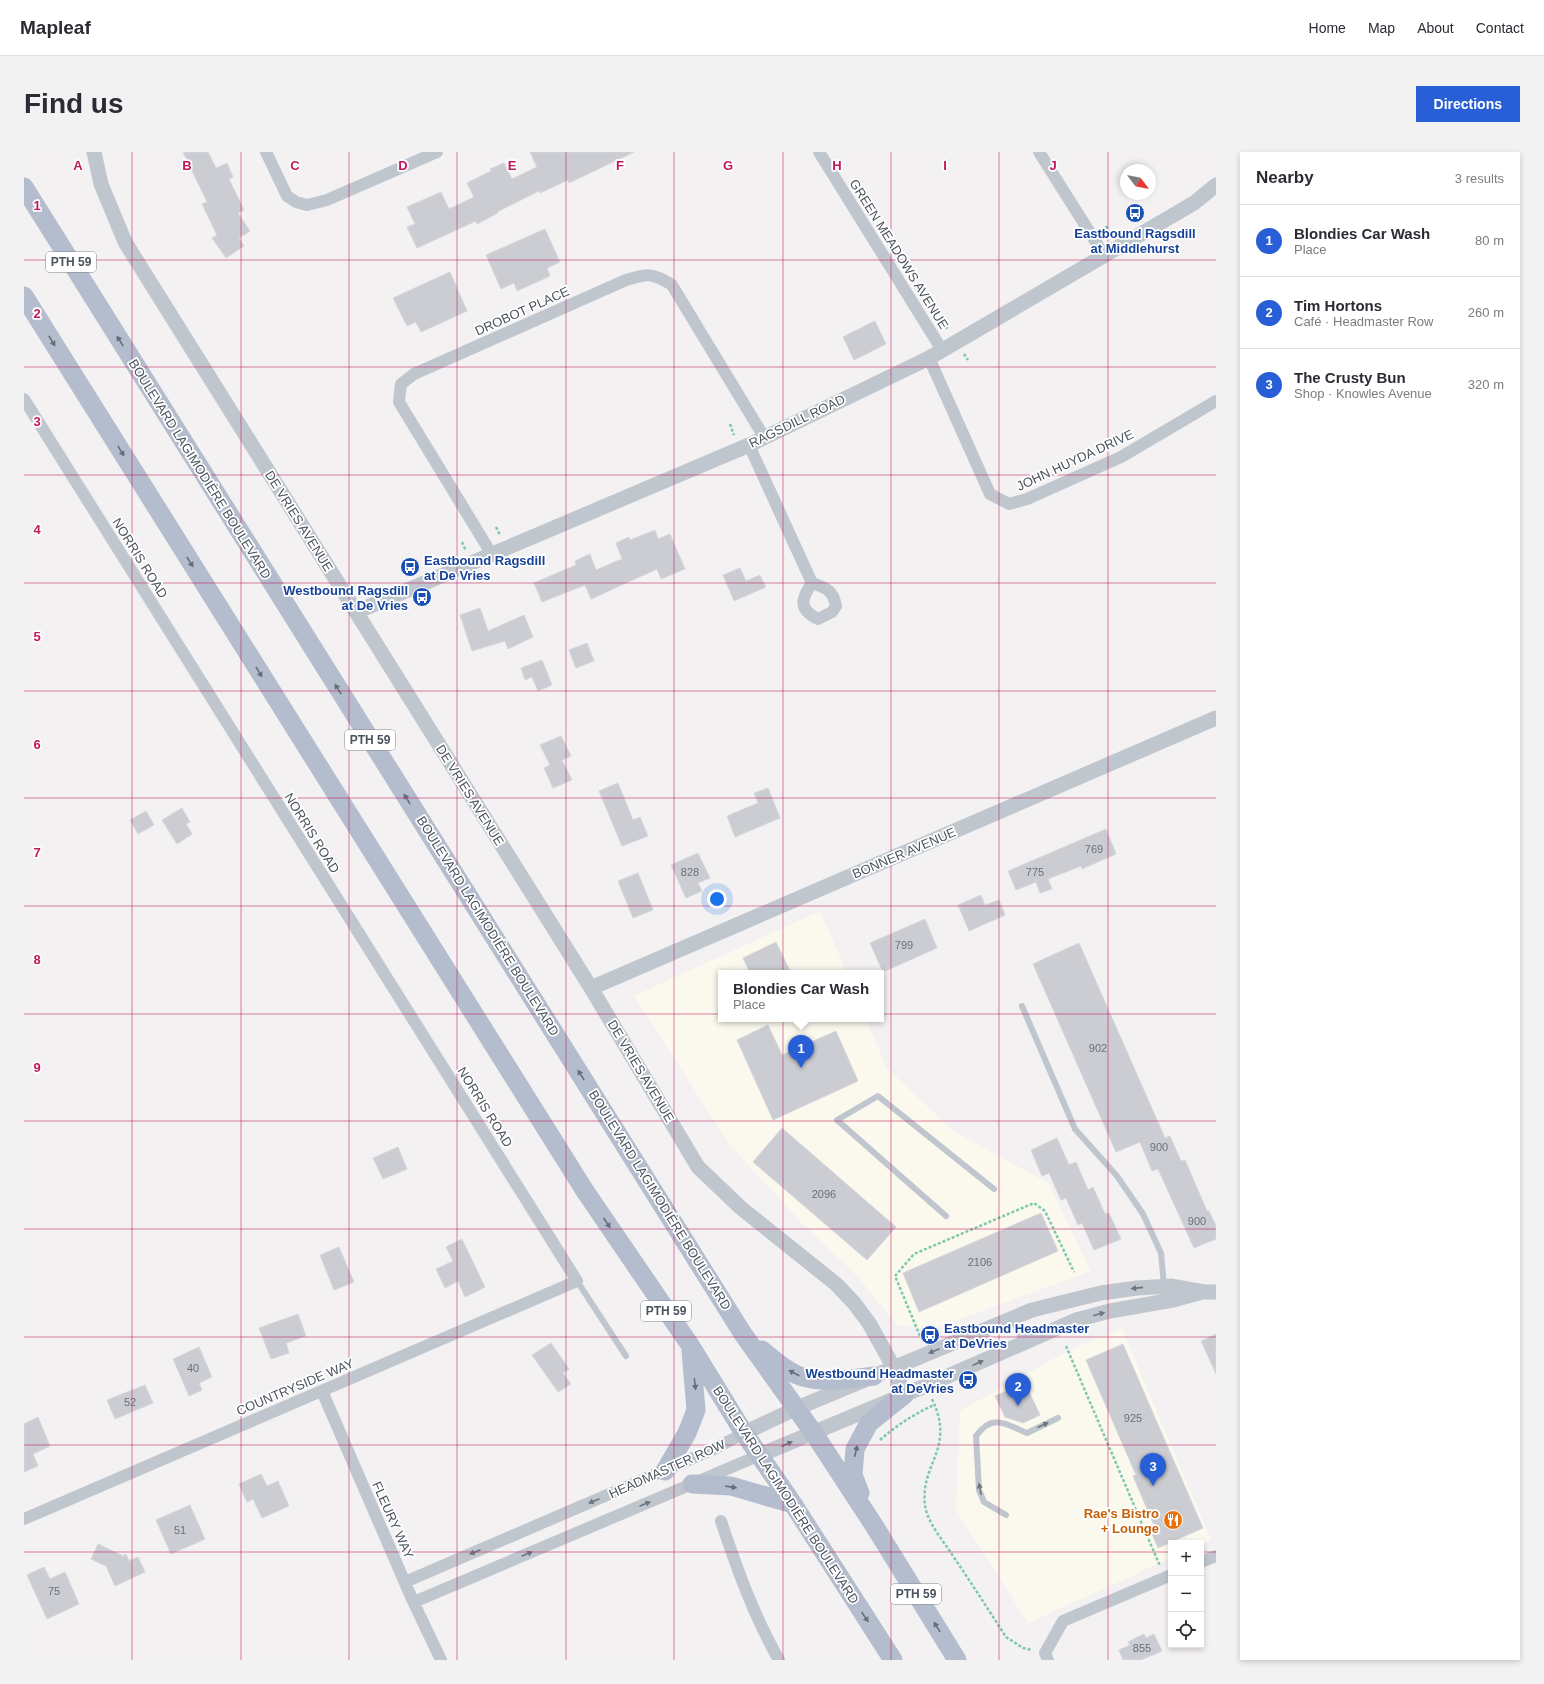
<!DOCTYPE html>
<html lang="en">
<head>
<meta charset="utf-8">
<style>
	:root { --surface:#fff; --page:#f2f2f3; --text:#2b2b33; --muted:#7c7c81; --line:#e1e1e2; --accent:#285ed6 }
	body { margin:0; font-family:Helvetica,sans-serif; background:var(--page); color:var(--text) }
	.controls { position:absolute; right:12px; bottom:12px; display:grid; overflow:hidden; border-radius:0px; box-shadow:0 2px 6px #0003 }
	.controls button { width:36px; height:36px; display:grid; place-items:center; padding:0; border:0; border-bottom:1px solid var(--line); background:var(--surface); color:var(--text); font:20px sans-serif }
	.compass { position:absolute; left:1096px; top:12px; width:36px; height:36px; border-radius:50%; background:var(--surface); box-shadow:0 2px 6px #0003; rotate:122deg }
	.you { position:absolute; left:693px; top:747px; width:14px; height:14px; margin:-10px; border:3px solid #fff; border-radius:50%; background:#1a73e8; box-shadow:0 0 0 6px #1a73e833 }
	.badge { display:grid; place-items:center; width:26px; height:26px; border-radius:50%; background:var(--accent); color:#fff; font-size:13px; font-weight:700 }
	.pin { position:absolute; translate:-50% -33px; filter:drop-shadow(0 1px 2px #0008) }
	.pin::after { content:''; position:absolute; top:21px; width:14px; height:12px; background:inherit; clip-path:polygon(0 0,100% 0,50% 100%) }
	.popup { position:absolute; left:694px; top:818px; width:166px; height:52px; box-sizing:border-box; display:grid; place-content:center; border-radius:0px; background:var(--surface); filter:drop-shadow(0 1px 3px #0005); font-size:13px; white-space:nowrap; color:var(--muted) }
	.popup b { font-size:15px; color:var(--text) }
	.popup::after { content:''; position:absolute; left:50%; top:100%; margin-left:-8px; border:8px solid transparent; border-top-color:var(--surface) }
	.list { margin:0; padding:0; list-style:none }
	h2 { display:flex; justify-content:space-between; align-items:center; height:52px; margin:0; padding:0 16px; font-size:17px }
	h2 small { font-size:13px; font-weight:400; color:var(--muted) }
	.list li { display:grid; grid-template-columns:26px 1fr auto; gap:12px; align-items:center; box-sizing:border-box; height:72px; padding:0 16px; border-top:1px solid var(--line) }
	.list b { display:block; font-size:15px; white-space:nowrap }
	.list p { margin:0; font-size:13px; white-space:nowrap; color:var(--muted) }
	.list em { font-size:13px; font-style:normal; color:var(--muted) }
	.icon { flex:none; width:22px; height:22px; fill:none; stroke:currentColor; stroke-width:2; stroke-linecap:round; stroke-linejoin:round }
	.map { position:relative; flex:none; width:1192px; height:1508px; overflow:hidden; border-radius:0px }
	header { display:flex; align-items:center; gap:24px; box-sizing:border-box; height:56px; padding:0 20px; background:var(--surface); border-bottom:1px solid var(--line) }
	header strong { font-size:19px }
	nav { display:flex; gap:22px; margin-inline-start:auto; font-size:14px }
	.intro { display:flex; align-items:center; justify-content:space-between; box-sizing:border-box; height:96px; padding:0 24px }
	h1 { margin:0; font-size:28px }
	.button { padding:10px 18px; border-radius:0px; background:var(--accent); color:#fff; font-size:14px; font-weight:700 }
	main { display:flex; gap:24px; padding:0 24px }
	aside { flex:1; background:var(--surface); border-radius:0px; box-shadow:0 2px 6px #0003 }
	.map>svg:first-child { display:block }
	.commercial { fill:#fbf9ed }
	.building { fill:#cbcdd3; stroke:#d6d7dc }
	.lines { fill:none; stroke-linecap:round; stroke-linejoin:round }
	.path { stroke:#7ec8ad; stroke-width:2.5; stroke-dasharray:3 2; stroke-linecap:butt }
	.service { stroke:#c0c6ce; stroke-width:6 }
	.minor { stroke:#c0c6ce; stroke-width:12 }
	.tertiary { stroke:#c0c6ce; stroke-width:15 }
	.primary { stroke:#b3bdcd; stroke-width:19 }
	.oneway { fill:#646d79 }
	.oneway2 { fill:#6d757f }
	.grid { fill:none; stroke:#c2185b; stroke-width:1; stroke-opacity:0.55 }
	.labels { text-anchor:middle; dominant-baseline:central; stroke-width:3.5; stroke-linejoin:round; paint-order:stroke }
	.number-label { font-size:11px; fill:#6a717a }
	.shield { fill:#fff; stroke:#80868e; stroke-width:1 }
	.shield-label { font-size:12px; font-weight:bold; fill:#4a525d }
	.transit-label { font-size:13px; font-weight:bold; fill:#164399; stroke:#fff; text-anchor:start }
	.street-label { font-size:13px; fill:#4a525d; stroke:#fff }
	.food-label { font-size:13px; font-weight:bold; fill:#c56008; stroke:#fff; text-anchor:end }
	.grid-label { font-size:13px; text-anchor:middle; font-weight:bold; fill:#c2185b; stroke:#fff; stroke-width:3.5; stroke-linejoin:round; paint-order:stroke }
</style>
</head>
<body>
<header>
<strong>Mapleaf</strong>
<nav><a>Home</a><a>Map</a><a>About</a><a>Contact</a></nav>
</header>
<div class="intro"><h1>Find us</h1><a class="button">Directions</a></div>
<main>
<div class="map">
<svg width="1192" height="1508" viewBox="0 0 1192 1508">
	<rect width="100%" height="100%" fill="#f3f1f1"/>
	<path class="commercial" d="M796,759l27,62h-126v46h145l20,48 67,64 95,52 43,88 -158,58 -36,-4 -38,-47 -58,-56 -71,-77 -96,-149z
		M1098,1177l89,211 -10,4 -30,-1v15l-143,65 -72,-113 4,-99 111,-62z"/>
	<path class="building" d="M159,0h25l8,16 11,-5 6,14 -4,2 15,31 -6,3 12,18 -11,7 5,8 -18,12 -14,-20 5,-3 -15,-31 5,-2z
		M506,0h104l-65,31 -1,-3 -28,13 -1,-2 -42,21 1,1 -21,11 -1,-3 -59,27 -10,-21 8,-3 -8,-17 34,-15 8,17 25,-12 -7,-14 24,-12 -1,-2 14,-6 8,16 25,-12z
		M521,77l15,33 -13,6 3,8 -33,15 -3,-8 -13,6 -15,-34z
		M426,120l17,39 -46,21 -5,-10 -9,4 -14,-28z
		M851,169l11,23 -32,16 -11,-23z
		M631,378l3,9 12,-5 15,35 -24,10 -4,-10 -66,30 -6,-14 -43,17 -8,-19 42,-18 -1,-4 15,-7 6,16 26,-11 -6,-16 13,-6 1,3z
		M716,416l6,13 14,-6 6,12 -32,14 -11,-26z
		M456,456l8,23 36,-16 9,22 -25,12 -3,-8 -33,10 -12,-36z
		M563,491l7,18 -18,7 -7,-18z
		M518,508l10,25 -14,6 -6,-14 -7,3 -4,-12z
		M537,584l10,20 -9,4 10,20 -19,8 -9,-20 6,-3 -10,-20z
		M594,631l15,37 7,-3 8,19 -26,10 -23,-55z
		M744,636l12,30 -45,19 -8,-21 31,-13 -4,-10z
		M158,656l8,14 -4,2 6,10 -15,10 -15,-24z
		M122,659l8,14 -16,9 -8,-14z
		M1082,677l10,25 -34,15 -1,-3 -33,13 4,10 -12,4 -4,-11 -20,8 -8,-19z
		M674,701l12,25 -12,5 4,8 -16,7 -15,-33z
		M614,721l15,37 -20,8 -15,-37z
		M957,743l4,10 14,-5 6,15 -36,16 -11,-26z
		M901,767l12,29 -54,24 -13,-29z
		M752,790l15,31h-41l-7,-15z
		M1055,791l86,195 5,-2 11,25 4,-1 22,51h2l7,15v13l-22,9 -36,-79 -6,2 -12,-29 -24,10 -83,-188z
		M744,873l14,30 54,-24 22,50 -85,39 -36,-80z
		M758,976l114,99 -29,33 -114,-98z
		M1033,986l12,27 7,-3 12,28 5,-3 12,27 4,-1 12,26 -27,11 -12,-27 -4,2 -12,-27 -5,2 -12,-27 -7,3 -11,-26z
		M374,995l9,22 -24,10 -10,-21z
		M1017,1061l17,38 -139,61 -16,-39z
		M438,1087l23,48 -20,10 -7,-16 -13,7 -9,-19 17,-8 -7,-14z
		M315,1095l15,35 -20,8 -14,-35z
		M274,1162l8,22 -20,7 3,10 -18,6 -12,-31z
		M1192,1182v40l-15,-33z
		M527,1191l18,26 -6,4 8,11 -13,8 -26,-37z
		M1099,1192l80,184 -45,20 -7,-16 5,-2 -23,-54 3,-1 -50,-115z
		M175,1195l13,30 -13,6 3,7 -13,6 -16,-37z
		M1001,1231l15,32 -17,8 -18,-6 -10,-21z
		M121,1233l8,18 -38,16 -8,-19z
		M14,1265l12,29 -17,8 5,12 -14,6v-48z
		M237,1322l6,12 11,-5 11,25 -27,12 -9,-19 -6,3 -8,-18z
		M166,1353l15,34 -34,15 -15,-34z
		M74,1392l25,12 3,-2 3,7 9,-4 7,15 -30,14 -9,-20 -15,-7z
		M20,1415l6,12 15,-7 14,32 -32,15 -20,-44z
		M1120,1482l2,4 8,-4 8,17 -21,9h-18l-4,-10 11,-5 -2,-3z"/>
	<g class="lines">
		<path class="path" d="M1082,74l5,9
			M919,170l5,8
			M940,202l4,6
			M706,272l4,11
			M472,375l4,8
			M438,390l4,9
			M454,423l3,6
			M896,1184l-25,-60 19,-22 120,-51 11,8 29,61
			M1042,1194l94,220
			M908,1247c24,50 -12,64 -7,106 2,17 17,34 26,48 19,28 37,56 55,84l17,11 9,2
			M856,1288c17,-15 34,-26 54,-35"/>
		<path class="service" d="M998,854l53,123 42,47 26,38 18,39 3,33
			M922,1064l-109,-96 41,-24 116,93
			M553,1129l49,75
			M988,1166l11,24
			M982,1363l-22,-13 -5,-12 -3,-54c17,-23 29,-12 51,-3l31,-15"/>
		<path class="minor" d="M242,0l21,44 9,6 11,3 20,-5 110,-48
			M795,0l123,198
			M1015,0l65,103
			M905,206l61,136 19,10 18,-5 94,-42 95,-56
			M0,247l553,882 -553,238
			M725,293l63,138c14,5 21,7 24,23l-4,6 -14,7c-20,-10 -17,-20 -6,-36
			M467,401l-92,-151 2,-18 13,-10 212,-94c21,-6 26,-8 46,5l92,152
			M298,1239l90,208 29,61
			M697,1369c16,48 33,95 58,139
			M1177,1410l15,-6
			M381,1430l309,-133 30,-16
			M390,1450l346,-147
			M1024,1508l-3,-7 18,-32 108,-46"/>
		<path class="tertiary" d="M70,0l7,32 24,58 466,746 107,179 43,41 95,76 18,19 15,20 25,45 10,27
			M332,460l393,-167 180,-87 265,-155 22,-18
			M567,836l625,-270
			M720,1281l51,-24 237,-99 69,-17 36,-5 34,-2 33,6h12
			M736,1303l165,-69 151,-66 34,-9 63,-11 26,-7"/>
		<path class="primary" d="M0,35l719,1147 70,98 62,95 82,133
			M0,144l561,895 105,154 54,88 49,71 100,156
			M738,1198c12,10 24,21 38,26 23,8 51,3 74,0
			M641,1319l22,-38 9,-23 -5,-59
			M668,1332l39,2 62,18
			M836,1341l-7,-18 2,-26 14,-26 35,-28"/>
	</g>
	<defs><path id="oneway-solid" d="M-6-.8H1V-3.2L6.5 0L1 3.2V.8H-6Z"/></defs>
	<g class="oneway">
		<use href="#oneway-solid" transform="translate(28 189) rotate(58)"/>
		<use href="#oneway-solid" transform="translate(96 189) rotate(-122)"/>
		<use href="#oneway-solid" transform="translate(97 299) rotate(58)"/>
		<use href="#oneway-solid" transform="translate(166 410) rotate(58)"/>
		<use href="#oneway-solid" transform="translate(235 520) rotate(58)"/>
		<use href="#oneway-solid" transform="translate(314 537) rotate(-122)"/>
		<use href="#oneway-solid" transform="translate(383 647) rotate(-122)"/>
		<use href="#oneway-solid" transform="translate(557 923) rotate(-122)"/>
		<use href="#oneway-solid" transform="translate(583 1071) rotate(56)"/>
		<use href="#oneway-solid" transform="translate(770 1221) rotate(-152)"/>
		<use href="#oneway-solid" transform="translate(671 1232) rotate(83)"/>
		<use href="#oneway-solid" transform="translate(832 1299) rotate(-77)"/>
		<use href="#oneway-solid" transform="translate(707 1335) rotate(9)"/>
		<use href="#oneway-solid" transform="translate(841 1465) rotate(57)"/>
		<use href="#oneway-solid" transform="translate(913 1475) rotate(-122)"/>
	</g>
	<g class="oneway2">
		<use href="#oneway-solid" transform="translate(1113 1136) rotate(174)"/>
		<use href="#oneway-solid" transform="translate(1075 1162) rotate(-16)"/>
		<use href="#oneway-solid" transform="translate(910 1199) rotate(157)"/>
		<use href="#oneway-solid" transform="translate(954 1211) rotate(-24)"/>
		<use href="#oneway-solid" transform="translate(1019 1273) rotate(-25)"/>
		<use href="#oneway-solid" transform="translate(763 1292) rotate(-24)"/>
		<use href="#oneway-solid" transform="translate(956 1337) rotate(-101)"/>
		<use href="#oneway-solid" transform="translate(570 1349) rotate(157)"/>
		<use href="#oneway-solid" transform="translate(621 1352) rotate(-23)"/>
		<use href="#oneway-solid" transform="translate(451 1400) rotate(157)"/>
		<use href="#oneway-solid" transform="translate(503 1402) rotate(-23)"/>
	</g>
	<path class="grid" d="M108,0v1508M217,0v1508M325,0v1508M433,0v1508M542,0v1508M650,0v1508M759,0v1508M867,0v1508M975,0v1508M1084,0v1508M0,108h1192M0,215h1192M0,323h1192M0,431h1192M0,539h1192M0,646h1192M0,754h1192M0,862h1192M0,969h1192M0,1077h1192M0,1185h1192M0,1293h1192M0,1400h1147M1177,1400h15"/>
	<defs>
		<symbol id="bus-disc" viewBox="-11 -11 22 22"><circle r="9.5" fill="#1a4fb4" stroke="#fff"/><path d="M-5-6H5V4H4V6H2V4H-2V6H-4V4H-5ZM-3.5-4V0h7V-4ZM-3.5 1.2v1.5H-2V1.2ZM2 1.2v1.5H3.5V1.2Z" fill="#fff"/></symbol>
		<symbol id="restaurant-disc" viewBox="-11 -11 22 22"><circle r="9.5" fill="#e8710a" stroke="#fff"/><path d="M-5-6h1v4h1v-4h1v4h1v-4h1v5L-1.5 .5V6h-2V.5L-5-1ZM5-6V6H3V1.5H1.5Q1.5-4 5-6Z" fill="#fff"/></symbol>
	</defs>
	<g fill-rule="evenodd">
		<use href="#bus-disc" x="1100" y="50" width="22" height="22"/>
		<use href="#bus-disc" x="375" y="404" width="22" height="22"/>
		<use href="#bus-disc" x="387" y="434" width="22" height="22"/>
		<use href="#bus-disc" x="895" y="1172" width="22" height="22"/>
		<use href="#bus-disc" x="933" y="1217" width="22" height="22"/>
		<use href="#restaurant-disc" x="1138" y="1357" width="22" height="22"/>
	</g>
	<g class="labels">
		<g class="number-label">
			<text x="1070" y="697">769</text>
			<text x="666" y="720">828</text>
			<text x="1011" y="720">775</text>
			<text x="880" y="793">799</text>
			<text x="1074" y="896">902</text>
			<text x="1135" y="995">900</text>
			<text x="800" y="1042">2096</text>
			<text x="1173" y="1069">900</text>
			<text x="956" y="1110">2106</text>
			<text x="169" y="1216">40</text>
			<text x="106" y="1250">52</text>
			<text x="1109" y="1266">925</text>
			<text x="156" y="1378">51</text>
			<text x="30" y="1439">75</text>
			<text x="1118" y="1496">855</text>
		</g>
		<g class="shield">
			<rect x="22" y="100" width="50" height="20" rx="3"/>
			<rect x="321" y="578" width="50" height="20" rx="3"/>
			<rect x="617" y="1149" width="50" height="20" rx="3"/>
			<rect x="867" y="1432" width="50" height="20" rx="3"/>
		</g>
		<g class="shield-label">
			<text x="47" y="110">PTH 59</text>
			<text x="346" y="588">PTH 59</text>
			<text x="642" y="1159">PTH 59</text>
			<text x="892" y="1442">PTH 59</text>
		</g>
		<g class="transit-label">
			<text x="1111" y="81" text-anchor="middle">Eastbound Ragsdill<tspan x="1111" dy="15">at Middlehurst</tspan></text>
			<text x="400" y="408">Eastbound Ragsdill<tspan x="400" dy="15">at De Vries</tspan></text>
			<text x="384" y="438" text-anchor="end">Westbound Ragsdill<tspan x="384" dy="15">at De Vries</tspan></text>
			<text x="920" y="1176">Eastbound Headmaster<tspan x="920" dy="15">at DeVries</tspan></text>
			<text x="930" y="1221" text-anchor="end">Westbound Headmaster<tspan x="930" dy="15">at DeVries</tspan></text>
		</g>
		<g class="street-label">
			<text transform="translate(875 102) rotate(58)">GREEN MEADOWS AVENUE</text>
			<text transform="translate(498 159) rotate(-24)">DROBOT PLACE</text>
			<text transform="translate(773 269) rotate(-26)">RAGSDILL ROAD</text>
			<text transform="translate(1051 308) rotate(-25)">JOHN HUYDA DRIVE</text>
			<text transform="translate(176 317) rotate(58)">BOULEVARD LAGIMODIÈRE BOULEVARD</text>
			<text transform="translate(275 369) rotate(58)">DE VRIES AVENUE</text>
			<text transform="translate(116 406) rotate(58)">NORRIS ROAD</text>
			<text transform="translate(446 643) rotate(58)">DE VRIES AVENUE</text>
			<text transform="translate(288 681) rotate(58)">NORRIS ROAD</text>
			<text transform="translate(880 701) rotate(-23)">BONNER AVENUE</text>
			<text transform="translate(464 774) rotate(58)">BOULEVARD LAGIMODIÈRE BOULEVARD</text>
			<text transform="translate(617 919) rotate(59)">DE VRIES AVENUE</text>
			<text transform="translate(461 955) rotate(58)">NORRIS ROAD</text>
			<text transform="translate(636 1048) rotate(58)">BOULEVARD LAGIMODIÈRE BOULEVARD</text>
			<text transform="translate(271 1235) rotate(-23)">COUNTRYSIDE WAY</text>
			<text transform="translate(643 1317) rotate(-24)">HEADMASTER ROW</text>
			<text transform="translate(762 1343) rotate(57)">BOULEVARD LAGIMODIÈRE BOULEVARD</text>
			<text transform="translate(369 1368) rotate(66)">FLEURY WAY</text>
		</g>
		<g class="food-label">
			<text x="1135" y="1361">Rae's Bistro<tspan x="1135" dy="15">+ Lounge</tspan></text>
		</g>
	</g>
	<g class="grid-label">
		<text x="54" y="18">A</text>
		<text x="163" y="18">B</text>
		<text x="271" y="18">C</text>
		<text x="379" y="18">D</text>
		<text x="488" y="18">E</text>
		<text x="596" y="18">F</text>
		<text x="704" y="18">G</text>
		<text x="813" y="18">H</text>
		<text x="921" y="18">I</text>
		<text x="1029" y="18">J</text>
		<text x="13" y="58">1</text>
		<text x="13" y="166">2</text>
		<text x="13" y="274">3</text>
		<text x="13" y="382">4</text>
		<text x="13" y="489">5</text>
		<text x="13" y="597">6</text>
		<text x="13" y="705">7</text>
		<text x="13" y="812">8</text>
		<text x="13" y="920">9</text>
	</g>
</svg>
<div class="controls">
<button>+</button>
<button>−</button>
<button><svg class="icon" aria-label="locate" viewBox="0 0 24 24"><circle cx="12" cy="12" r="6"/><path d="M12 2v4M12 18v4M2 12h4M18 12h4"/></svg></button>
</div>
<svg class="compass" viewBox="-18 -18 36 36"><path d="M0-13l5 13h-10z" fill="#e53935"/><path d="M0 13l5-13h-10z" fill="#7c7c81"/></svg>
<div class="you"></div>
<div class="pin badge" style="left:777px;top:916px">1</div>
<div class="popup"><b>Blondies Car Wash</b>Place</div>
<div class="pin badge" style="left:994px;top:1254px">2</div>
<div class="pin badge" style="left:1129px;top:1334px">3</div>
</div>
<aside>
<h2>Nearby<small>3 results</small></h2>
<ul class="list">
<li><span class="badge">1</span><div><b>Blondies Car Wash</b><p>Place</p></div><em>80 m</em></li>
<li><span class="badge">2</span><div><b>Tim Hortons</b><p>Café · Headmaster Row</p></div><em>260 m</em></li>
<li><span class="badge">3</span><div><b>The Crusty Bun</b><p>Shop · Knowles Avenue</p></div><em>320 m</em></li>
</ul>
</aside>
</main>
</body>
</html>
